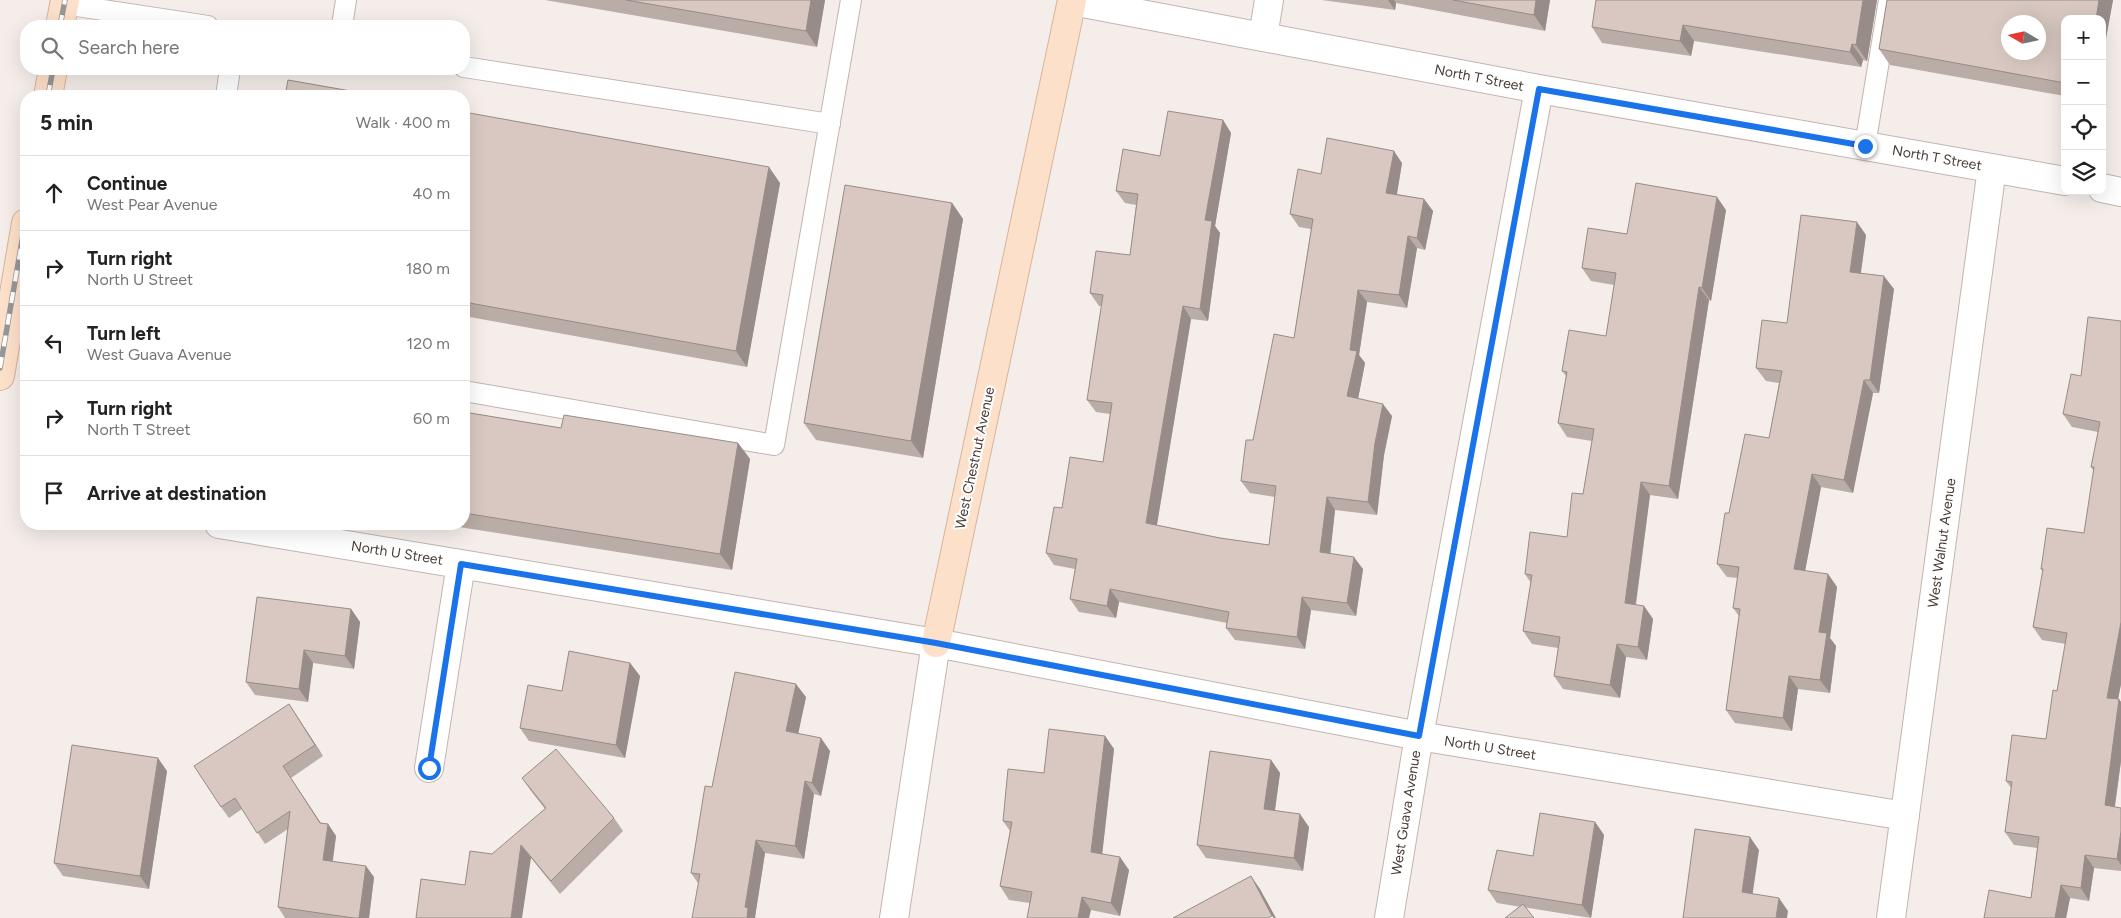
<!DOCTYPE html>
<html lang="en">
<head>
<meta charset="utf-8">
<style>
	:root { --surface:#fff; --page:#f6f6f6; --text:#222; --muted:#767676; --line:#e0e0e0 }
	body { margin:0; font-family:Figtree,sans-serif; background:var(--page); color:var(--text) }
	.controls { position:absolute; right:15px; top:15px; display:grid; overflow:hidden; border-radius:10px; box-shadow:0 5px 20px #0002 }
	.controls button { width:45px; height:45px; display:grid; place-items:center; padding:0; border:0; border-bottom:1px solid var(--line); background:var(--surface); color:var(--text); font:25px sans-serif }
	.compass { position:absolute; left:2001px; top:15px; width:45px; height:45px; border-radius:50%; background:var(--surface); box-shadow:0 5px 20px #0002; rotate:279deg }
	.stop { position:absolute; width:15px; height:15px; margin:-11px; border:4px solid #1a73e8; border-radius:50%; background:#fff }
	.stop.end { background:#1a73e8; border-color:#fff; box-shadow:0 1px 5px #0008 }
	.list { margin:0; padding:0; list-style:none }
	h2 { display:flex; justify-content:space-between; align-items:center; height:65px; margin:0; padding:0 20px; font-size:21px }
	h2 small { font-size:16px; font-weight:400; color:var(--muted) }
	.list li { display:grid; grid-template-columns:32px 1fr auto; gap:15px; align-items:center; box-sizing:border-box; height:75px; padding:0 20px; border-top:1px solid var(--line) }
	.list b { display:block; font-size:19px; white-space:nowrap }
	.list p { margin:0; font-size:16px; white-space:nowrap; color:var(--muted) }
	.list em { font-size:16px; font-style:normal; color:var(--muted) }
	.icon { flex:none; width:28px; height:28px; fill:none; stroke:currentColor; stroke-width:2; stroke-linecap:round; stroke-linejoin:round }
	.map { position:relative; flex:none; width:2121px; height:918px; overflow:hidden }
	.search { position:absolute; background:var(--surface); box-shadow:0 5px 20px #0002; left:20px; top:20px; width:450px; height:55px; display:flex; align-items:center; gap:12px; box-sizing:border-box; padding:0 18px; border-radius:20px; color:var(--muted); font-size:19px }
	.panel { position:absolute; background:var(--surface); box-shadow:0 5px 20px #0002; left:20px; top:90px; width:450px; height:440px; border-radius:20px }
	.map>svg:first-child { display:block }
	.lines { fill:none; stroke-linecap:round; stroke-linejoin:round }
	.lane-casing { stroke:#c2b5ae; stroke-width:22 }
	.street-casing { stroke:#c2b5ae; stroke-width:30 }
	.secondary-casing { stroke:#d6b39c; stroke-width:30 }
	.lane { stroke:#fff; stroke-width:20 }
	.street { stroke:#fff; stroke-width:28 }
	.secondary { stroke:#fde0c9; stroke-width:28 }
	.rail-casing { stroke:#979797; stroke-width:5.5 }
	.rail { stroke:#fff; stroke-width:4; stroke-dasharray:11; stroke-linecap:butt }
	.wall { fill:#baaca6 }
	.shaded-wall { fill:#978c87 }
	.building { fill:#d8c8c1; stroke:#978c87; fill-rule:evenodd }
	.route { stroke:#1a73e8; stroke-width:6 }
	.labels { text-anchor:middle; dominant-baseline:central; stroke-width:4; stroke-linejoin:round; paint-order:stroke }
	.street-label { font-size:14px; fill:#473c37; stroke:#fff }
</style>
</head>
<body>
<div class="map">
<svg width="2121" height="918" viewBox="0 0 2121 918">
	<rect width="100%" height="100%" fill="#f4ede9"/>
	<g class="lines">
		<defs>
			<path id="lane" d="M64,4l144,22
				M342,26l4,-26
				M464,67l366,57
				M226,96l4,-27
				M1865,146l24,-146
				M464,391l310,54 77,-445"/>
			<path id="street" d="M1072,1l467,88 526,92
				M1263,37l6,-37
				M2102,188l19,4
				M219,524l717,119 483,93 486,80
				M429,768l32,-204
				M894,918l42,-275
				M1389,918l30,-182 120,-647
				M1891,918l101,-750"/>
			<path id="secondary" d="M60,26l5,-26
				M48,96l5,-27
				M0,376l26,-153
				M936,643l136,-643"/>
		</defs>
		<use href="#lane" class="lane-casing"/>
		<use href="#street" class="street-casing"/>
		<use href="#secondary" class="secondary-casing"/>
		<use href="#lane" class="lane"/>
		<use href="#street" class="street"/>
		<use href="#secondary" class="secondary"/>
		<defs>
			<path id="rail" d="M60,26l5,-26
				M48,96l5,-27
				M0,368l26,-150"/>
		</defs>
		<use href="#rail" class="rail-casing"/>
		<use href="#rail" class="rail"/>
	</g>
	<path class="wall" d="M545,0h280l-8,47z
		M1322,0h228l-5,31 -149,-28 -1,7z
		M1877,0l-10,61 -4,-1 -2,7 -167,-26 -3,15 -89,-13 -10,-16z
		M1887,0h226l-11,60v-41h-37v77l-175,-31 -11,-16z
		M464,112l316,71 -33,184 -283,-51z
		M1223,120l8,13 -16,93 5,7 -12,88 -17,-2 -34,206 63,13 49,7 6,-48 -25,-4 -9,-12 12,-41 41,-102 17,-109 -12,-2 -9,-13 31,-40 81,-11 -5,31 27,5 9,12 -8,39 -8,-2 -10,60 -40,-6 -8,53 6,8 -7,36 34,17 -8,39 -7,60 -42,-5 -5,44 33,15 -7,47 -45,-6 -6,39 -70,-9 -9,-12 1,-5 -108,-21 -3,16 -37,-6 -9,-13 5,-30 -21,-4 -8,-12 16,-45 41,-46 7,-48 -14,-2 -9,-12 15,-94h-3l-9,-13 40,-38 6,-50 -11,-2 -9,-12 44,-35z
		M952,203l11,16 -40,239 -107,-18 -12,-17z
		M1726,210l-15,91 -2,-1 -31,199 -28,-4 -14,110 8,1 9,13 -6,41 -21,-3 -6,41 -57,-9 -9,-13 4,-28 -26,-4 -9,-13 8,-48 -6,-9 42,-37 16,-43 9,-53 -25,-4 -9,-14 8,-47 -4,-5 44,-35 8,-51 -23,-4 -9,-13 45,-34z
		M1866,235l-5,38 33,16 -15,104h-6l-20,100 -32,-6 -16,84 23,3 9,13 -7,51 6,8 -6,47 -32,-4 -6,42 -57,-8 -9,-13 13,-94 -6,-8 5,-30 -11,-1 -10,-13 12,-51 40,-75 10,-55 -13,-2 -10,-13 31,-45z
		M2121,321v363l-3,15 3,3v59l-6,46 6,1v63l-27,-3 -5,33 -19,-3 -4,20h-82l47,-20 6,-50 -23,-3 -9,-13 6,-44 -5,-7 40,-42 11,-48 9,-47 -24,-4 -9,-13 10,-55 -2,-3 43,-36 10,-62 -3,-4 7,-35 -26,-5 -9,-13 18,-38z
		M464,412l97,16 177,15 12,16 -18,111 -292,-46h24z
		M351,609l9,13 -6,47 -41,-6 -5,39 -53,-7 -9,-13z
		M630,663l10,13 -15,82 -96,-17 -9,-13z
		M806,697l-8,36 32,18 -9,45 -7,-2 -10,65 -39,-6 -10,64 -57,-34 -7,-10z
		M289,704l34,52 -32,22 30,45 7,1 8,12 -3,25 41,16 -5,41h-84l-7,-11 10,-78 -23,15 -23,-35 -13,9 -8,-11z
		M1105,736l9,13 -12,104 27,17 -9,46 -29,-6 -61,-7 -21,-3 -9,-14 10,-55 -7,-10 41,-48z
		M1271,760l9,13 -5,38 34,16 -6,44 -97,-13 -9,-13z
		M167,771l-18,118 -86,-13 -9,-13z
		M522,778l92,40 9,13 -63,63 -29,-36 -66,27 80,-76 -14,-18z
		M1595,822l9,13 -13,83 -94,-15 -9,-13 45,-34z"/>
	<path class="shaded-wall" d="M811,0h14l-8,47 -11,-16z
		M1388,0h6l2,3 -1,7z
		M1536,0h14l-5,31 -11,-16z
		M1863,0h14l-10,61 -11,-16z
		M2099,0h14l-11,60v-41h-6z
		M1683,25l11,16 -3,15 -11,-15z
		M1852,44l11,16 -2,7 -11,-15z
		M1223,120l8,13 -16,93 5,7 -12,88 -8,-12 5,-89z
		M1394,151l8,12 -7,42 -9,-12z
		M769,167l11,16 -33,184 -11,-16z
		M1717,197l9,13 -15,91 -9,-13z
		M1424,199l9,12 -8,39 -8,-12z
		M952,203l11,16 -40,239 -12,-17z
		M1857,222l9,13 -7,50 -9,-13z
		M1408,236l9,12 -10,60 -8,-13z
		M1884,276l10,13 -15,104 -9,-13z
		M1699,287l10,13 -31,199 -9,-13z
		M1358,290l9,12 -8,53 6,8 -9,46 -9,-13 3,-46z
		M1183,306l8,13 -36,217 -9,-13z
		M1864,380l9,13 -20,100 -9,-13z
		M1383,404l9,12 -8,39 -7,60 -9,-13 7,-59z
		M738,443l12,16 -18,111 -12,-16z
		M1812,474l9,13 -18,95 -9,-13z
		M1641,482l9,13 -16,121 -9,-13z
		M1327,497l8,13 -6,55 -9,-13z
		M1354,557l9,12 -7,47 -9,-13z
		M1828,574l9,13 -7,51 6,8 -6,47 -10,-13 -1,-48z
		M1110,589l9,13 -3,16 -9,-12z
		M1302,597l9,13 -6,39 -8,-12z
		M1644,606l9,13 -6,41 -9,-13z
		M351,609l9,13 -6,47 -9,-13z
		M2121,622v62l-5,26 -9,-12z
		M1617,644l9,13 -6,41 -10,-13z
		M304,650l9,13 -5,39 -9,-13z
		M630,663l10,13 -15,82 -9,-13z
		M1789,676l9,13 -6,42 -9,-13z
		M796,684l10,13 -10,47 -10,-13z
		M2119,699l2,3v59l-8,57 -8,-13z
		M289,704l8,12 26,40 -8,-11z
		M1105,736l9,13 -13,116 -10,-13z
		M821,738l9,13 -9,45 -9,-13z
		M158,758l9,13 -18,118 -9,-13z
		M1271,760l9,13 -7,50 -9,-14z
		M283,766l44,67 1,-9 8,12 -5,35 -8,-11 -3,-37z
		M805,781l9,13 -10,65 -9,-13z
		M1300,814l9,13 -6,44 -9,-13z
		M1595,822l9,13 -13,83 -9,-13z
		M2121,831v34l-4,-6z
		M1750,837l9,13 -8,55 -9,-13z
		M756,840l9,13 -10,64 1,1h-9l-2,-11z
		M521,845l10,13 -9,60h-11z
		M2085,855l9,13 -5,33 -8,-13z
		M1120,857l9,13 -9,46 -9,-13z
		M366,866l8,11 -5,41h-10z
		M1251,876l9,13 16,29h-2l-2,-2z
		M2061,885l9,13 -4,20h-11z
		M1082,897l9,13 -2,8h-11z
		M1779,898l9,13 -1,7h-11z"/>
	<path class="building" d="M626,0h185l-5,31z
		M1453,0h83l-2,15z
		M1596,0h267l-7,45 -4,-1 -2,8 -167,-27 -3,16 -88,-14z
		M1887,0h212l-3,19h-31v64l-186,-34zM2008,22h30v30h-30z
		M288,80l91,16h-94z
		M1168,111l55,9 -18,100 7,1 -12,88 -17,-3 -37,217 74,15 49,7 7,-59 -35,-5 5,-41h7l21,-106 20,4 19,-119 -23,-5 8,-45 23,5 6,-36 67,13 -8,42 38,6 -7,39 -9,-2 -9,59 -41,-5 -8,60 7,1 -10,45 36,8 -8,39 -7,59 -41,-5 -7,55 34,5 -7,46 -45,-6 -5,40 -71,-9 3,-16 -119,-23 -3,17 -37,-7 7,-40 -31,-6 8,-46 8,1 8,-51 33,5 9,-59 -25,-3 16,-105 -13,-2 6,-42 34,4 8,-61 -22,-3 7,-42 37,7z
		M464,112l305,55 -33,184 -272,-49z
		M1636,183l81,14 -15,91 -3,-1 -30,199 -28,-4 -16,121 19,3 -6,41 -21,-3 -7,41 -56,-9 6,-39 -37,-6 9,-56 -7,-1 5,-42 37,5 5,-44 11,1 11,-65 -36,-6 9,-51 -5,-1 7,-41 37,6 10,-63 -34,-5 6,-40 39,6z
		M845,185l107,18 -41,238 -107,-18z
		M1801,215l56,7 -7,50 34,4 -14,104h-6l-20,100 -32,-6 -18,95 34,5 -9,58 8,1 -7,47 -31,-4 -6,42 -57,-8 14,-101 -7,-1 6,-41 -22,-3 8,-51h4l16,-79 24,4 13,-67 -26,-3 6,-48 25,3z
		M2088,317l33,4v301l-14,76 12,1 -14,106 16,3v23l-4,28 -32,-4 -4,33 -20,-3 -6,33h-71l5,-28 42,8 8,-61 -34,-5 7,-50 -6,-1 6,-46 34,4 7,-49 4,1 10,-58 -34,-6 10,-58h-2l6,-41 37,5 10,-66h-3l9,-45 -37,-8 8,-40 10,2z
		M464,412l97,16 3,-13 174,28 -18,111 -256,-41z
		M257,597l94,12 -6,47 -41,-6 -5,39 -53,-7z
		M569,651l61,12 -14,82 -96,-17 8,-43 34,6z
		M735,672l61,12 -10,47 35,7 -9,45 -7,-2 -10,65 -39,-6 -11,67 3,1 -1,10h-55l8,-44 -9,-1 14,-87 7,1z
		M289,704l26,41 -32,21 37,57 8,1 -5,36 43,6 -7,52h-5l-76,-11 12,-96 -33,22 -22,-35 -14,9 -27,-41z
		M1049,729l56,7 -14,116 29,5 -9,46 -29,-6 -4,21h-51l5,-26 -32,-6 12,-64 -9,-1 5,-52 36,4z
		M72,745l86,13 -18,118 -86,-13z
		M556,749l58,69 -63,63 -30,-36 -10,73h-95l5,-39 44,6 5,-34 22,3 54,-46 -24,-30z
		M1210,751l61,9 -7,49 36,5 -6,44 -97,-13z
		M1540,813l55,9 -13,83 -94,-15 9,-40 36,6z
		M1695,829l55,8 -8,55 37,6 -3,20h-93z
		M1251,876l21,40 -4,2h-95z
		M1523,904l11,14h-29z"/>
	<g class="lines">
		<path class="route" d="M429,768l32,-204 475,79 483,93 120,-647 326,57"/>
	</g>
	<g class="labels">
		<g class="street-label">
			<text transform="translate(1479 78) rotate(11)">North T Street</text>
			<text transform="translate(1937 158) rotate(10)">North T Street</text>
			<text transform="translate(975 458) rotate(-78)">West Chestnut Avenue</text>
			<text transform="translate(1942 543) rotate(-82)">West Walnut Avenue</text>
			<text transform="translate(397 553) rotate(9)">North U Street</text>
			<text transform="translate(1490 748) rotate(9)">North U Street</text>
			<text transform="translate(1406 813) rotate(-81)">West Guava Avenue</text>
		</g>
	</g>
</svg>
<div class="controls">
<button>+</button>
<button>−</button>
<button><svg class="icon" aria-label="locate" viewBox="0 0 24 24"><circle cx="12" cy="12" r="6"/><path d="M12 2v4M12 18v4M2 12h4M18 12h4"/></svg></button>
<button><svg class="icon" aria-label="layers" viewBox="0 0 24 24"><path d="M12 4l9 5-9 5-9-5zM3 14l9 5 9-5"/></svg></button>
</div>
<svg class="compass" viewBox="-18 -18 36 36"><path d="M0-13l5 13h-10z" fill="#e53935"/><path d="M0 13l5-13h-10z" fill="#767676"/></svg>
<div class="stop" style="left:429px;top:768px"></div>
<div class="stop end" style="left:1865px;top:146px"></div>
<div class="search"><svg class="icon" aria-label="search" viewBox="0 0 24 24"><circle cx="10" cy="10" r="6"/><path d="M15 15l6 6"/></svg>Search here</div>
<section class="panel">
<h2>5 min<small>Walk · 400 m</small></h2>
<ul class="list">
<li><svg class="icon" aria-label="ahead" viewBox="0 0 24 24"><path d="M12 20V5M6 11l6-6 6 6"/></svg><div><b>Continue</b><p>West Pear Avenue</p></div><em>40 m</em></li>
<li><svg class="icon" aria-label="right" viewBox="0 0 24 24"><path d="M7 20v-9h11M14 6l5 5-5 5"/></svg><div><b>Turn right</b><p>North U Street</p></div><em>180 m</em></li>
<li><svg class="icon" aria-label="left" viewBox="0 0 24 24"><path d="M17 20v-9H6M10 6l-5 5 5 5"/></svg><div><b>Turn left</b><p>West Guava Avenue</p></div><em>120 m</em></li>
<li><svg class="icon" aria-label="right" viewBox="0 0 24 24"><path d="M7 20v-9h11M14 6l5 5-5 5"/></svg><div><b>Turn right</b><p>North T Street</p></div><em>60 m</em></li>
<li><svg class="icon" aria-label="arrive" viewBox="0 0 24 24"><path d="M6 21V4h12l-3 4 3 4H6"/></svg><div><b>Arrive at destination</b></div></li>
</ul>
</section>
</div>
</body>
</html>
